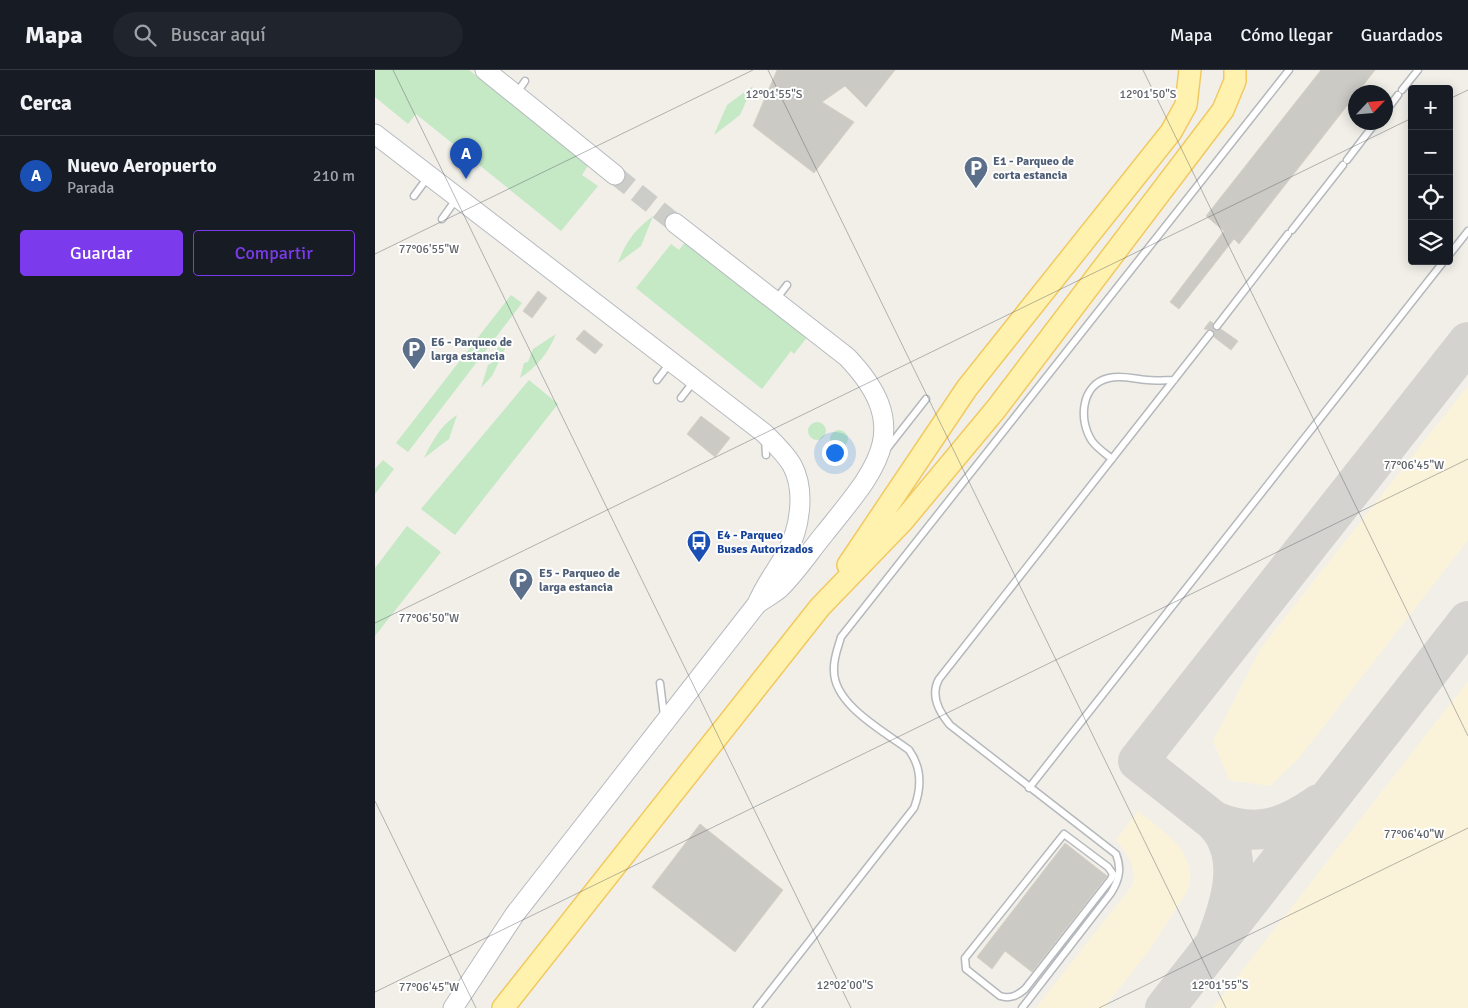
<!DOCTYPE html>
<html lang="es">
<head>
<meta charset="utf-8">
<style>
	:root { --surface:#171b24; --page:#20242c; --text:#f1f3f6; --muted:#9ea1a6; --line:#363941; --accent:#7c3aed }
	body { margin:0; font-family:Signika,sans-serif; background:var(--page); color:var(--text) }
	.controls { position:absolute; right:15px; top:15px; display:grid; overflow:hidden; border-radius:5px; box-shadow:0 2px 12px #0003 }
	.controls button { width:45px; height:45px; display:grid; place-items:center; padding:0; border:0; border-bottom:1px solid var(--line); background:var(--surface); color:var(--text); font:25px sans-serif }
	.compass { position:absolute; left:973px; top:15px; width:45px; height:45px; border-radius:50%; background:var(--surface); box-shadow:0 2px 12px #0003; rotate:64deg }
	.you { position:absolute; left:459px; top:382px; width:18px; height:18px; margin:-12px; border:4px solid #fff; border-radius:50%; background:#1a73e8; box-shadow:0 0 0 8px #1a73e833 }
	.badge { display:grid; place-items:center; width:32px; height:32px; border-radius:50%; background:var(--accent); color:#fff; font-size:16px; font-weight:700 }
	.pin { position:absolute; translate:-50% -41px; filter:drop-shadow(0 1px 2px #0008) }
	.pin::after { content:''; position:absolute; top:26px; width:18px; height:15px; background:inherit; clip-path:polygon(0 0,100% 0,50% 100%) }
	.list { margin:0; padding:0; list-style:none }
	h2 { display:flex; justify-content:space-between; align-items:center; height:65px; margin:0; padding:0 20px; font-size:21px }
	h2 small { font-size:16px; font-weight:400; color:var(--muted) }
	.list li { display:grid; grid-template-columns:32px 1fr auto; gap:15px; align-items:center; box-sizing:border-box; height:80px; padding:0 20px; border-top:1px solid var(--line) }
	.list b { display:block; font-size:19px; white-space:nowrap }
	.list p { margin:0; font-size:16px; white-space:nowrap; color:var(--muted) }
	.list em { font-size:16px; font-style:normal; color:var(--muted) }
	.actions { display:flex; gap:10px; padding:15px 20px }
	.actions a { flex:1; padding:11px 0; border:1px solid var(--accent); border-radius:5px; text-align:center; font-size:18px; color:var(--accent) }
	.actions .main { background:var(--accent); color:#fff }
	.icon { flex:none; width:28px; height:28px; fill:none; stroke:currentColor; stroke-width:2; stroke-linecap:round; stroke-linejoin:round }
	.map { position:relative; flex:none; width:1093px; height:938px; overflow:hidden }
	header { display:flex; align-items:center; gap:30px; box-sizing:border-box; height:70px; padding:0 25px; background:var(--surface); border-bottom:1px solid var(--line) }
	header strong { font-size:24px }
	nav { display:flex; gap:28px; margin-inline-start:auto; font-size:18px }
	.search { width:350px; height:45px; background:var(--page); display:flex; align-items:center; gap:12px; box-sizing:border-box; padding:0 18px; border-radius:28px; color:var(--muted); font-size:19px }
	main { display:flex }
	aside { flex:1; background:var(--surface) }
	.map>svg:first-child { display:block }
	.green { fill:#c5e8c5 }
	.sand { fill:#fbf3d9 }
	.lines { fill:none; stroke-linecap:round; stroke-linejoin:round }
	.taxiway { stroke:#d4d3d0; stroke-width:40 }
	.building { fill:#cccac5; stroke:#d6d1c6 }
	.secondary-tunnel { stroke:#ccccc8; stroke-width:19; stroke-dasharray:19 9; stroke-linecap:butt }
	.service-casing { stroke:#b5b8bc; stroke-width:9 }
	.secondary-casing { stroke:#b6babf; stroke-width:21 }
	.primary-casing { stroke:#f2c960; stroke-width:24 }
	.service { stroke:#fff; stroke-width:6 }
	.secondary { stroke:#fff; stroke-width:19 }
	.primary { stroke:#fff2af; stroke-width:21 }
	.ticks { fill:none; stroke:#5f6368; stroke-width:1; stroke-opacity:0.45 }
	.labels { text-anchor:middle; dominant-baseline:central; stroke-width:4; stroke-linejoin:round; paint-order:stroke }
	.service-label { font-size:12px; font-weight:bold; fill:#4e5e75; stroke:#fff; text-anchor:start }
	.transit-label { font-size:12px; font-weight:bold; fill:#164399; stroke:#fff; text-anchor:start }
	.ticks-label { font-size:12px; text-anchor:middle; fill:#5f6368; stroke:#fff; stroke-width:4; stroke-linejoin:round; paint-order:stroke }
</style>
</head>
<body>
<header>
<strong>Mapa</strong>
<div class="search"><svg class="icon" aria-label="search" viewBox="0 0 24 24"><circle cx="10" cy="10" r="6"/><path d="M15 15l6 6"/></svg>Buscar aquí</div>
<nav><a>Mapa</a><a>Cómo llegar</a><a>Guardados</a></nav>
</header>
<main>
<aside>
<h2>Cerca<small></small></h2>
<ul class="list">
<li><span class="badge" style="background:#1a4fb4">A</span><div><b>Nuevo Aeropuerto</b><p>Parada</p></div><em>210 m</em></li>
</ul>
<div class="actions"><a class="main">Guardar</a><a>Compartir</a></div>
</aside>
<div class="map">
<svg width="1093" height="938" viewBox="0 0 1093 938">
	<rect width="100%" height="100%" fill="#f1efe8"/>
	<path class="green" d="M0,0h94l120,94 -7,11 16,11 -37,45 -145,-117 -8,10 -33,-27z
		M378,16l-13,29 -26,20 13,-30z
		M278,146l-12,30 -23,17c8,-22 17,-33 35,-47z
		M311,171l122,95 -14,18 -3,-3 -29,38 -126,-101 35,-44 8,6z
		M136,225l11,8 -114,149 -12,-9z
		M181,264c-8,19 -18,32 -36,44l4,-15 4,-1 5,-13z
		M135,268l-18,38 -11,12 7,-23 4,-2 7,-18z
		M154,310l29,24 -103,131 -34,-26z
		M82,345l-8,24 -25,19c9,-18 16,-32 33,-43z
		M433 361a9 9 0 1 1 18 0a9 9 0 1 1-18 0Z
		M455 369a9 9 0 1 1 18 0a9 9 0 1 1-18 0Z
		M8,390l11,9 -19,25v-25z
		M32,456l34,26 -66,84v-68z"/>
	<path class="sand" d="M1093,316v154l-169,218 -29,28 -41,-6 -16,-39 48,-93z
		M1093,611v327h-255z
		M763,741c24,20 64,43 49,81l-37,57 -46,59h-68l96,-122c5,-19 -4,-32 -16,-46z"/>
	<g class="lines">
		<path class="taxiway" d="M839,751c41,17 70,8 105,-17
			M840,874c15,-38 33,-89 -1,-123l-76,-60 330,-419
			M790,938l303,-387"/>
	</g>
	<path class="building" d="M402,0h118l-29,37 -21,-21 -23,16 32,20 -40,51 -61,-47z
		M946,0h54l-136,174 -5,-5 -55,70 -9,-7 54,-71 -18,-15z
		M163,221l9,7 -15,20 -9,-7z
		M835,251l3,2 1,7 7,-1 17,12 -7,9 -17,-13 -1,-7 -9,-1z
		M209,260l19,15 -8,9 -19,-15z
		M326,346l29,22 -15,19 -28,-23z
		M325,754l83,66 -48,62 -83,-65z
		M690,773l42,33 -75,96 -27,-21 -13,18 -15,-12z"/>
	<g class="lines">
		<path class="secondary-tunnel" d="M240,105l60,48"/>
		<defs>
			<path id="service" d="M1027,20l16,-20
				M141,24l9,-13
				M1011,41l12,-16
				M972,90l29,-38
				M39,126l14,-19
				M67,149l15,-21
				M917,160l51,-65
				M1074,185l19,-24
				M402,228l10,-13
				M842,256l71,-92
				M282,310l13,-17
				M306,328l13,-17
				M390,369l1,16
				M511,380l40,-51
				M737,389c-6,-5 -15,-11 -20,-18 -14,-21 -11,-57 17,-63 13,-3 25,1 38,2 9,1 19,0 27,0
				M285,613l4,33
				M654,718l415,-527
				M689,764l44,33 5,7 -2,5 -86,110c-8,7 -15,10 -25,7l-34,-27 -1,-11z
				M382,938l157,-200c8,-21 8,-40 -5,-58 -24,-18 -75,-45 -75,-79 -1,-12 4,-23 7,-34l448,-567
				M647,938l89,-115c8,-13 11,-24 5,-39l-166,-129c-11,-13 -20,-30 -11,-46l271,-345"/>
			<path id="secondary" d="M110,0l130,105
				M0,64l389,299c10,10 21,20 28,32 14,26 8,64 -6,89 -10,17 -21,31 -29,50l-242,310 -62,94
				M300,153l172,134c69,72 29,112 -22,176 -15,18 -29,40 -46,56 -6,5 -15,10 -22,15"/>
			<path id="primary" d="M473,495l119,-177 204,-256 15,-27 4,-35
				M128,938l317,-401 82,-85 94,-113 227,-299 12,-29v-11"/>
		</defs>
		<use href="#service" class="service-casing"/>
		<use href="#secondary" class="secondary-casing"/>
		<use href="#primary" class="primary-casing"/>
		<use href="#service" class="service"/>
		<use href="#secondary" class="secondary"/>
		<use href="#primary" class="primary"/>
	</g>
	<path class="ticks" d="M18,0l458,938M393,0l458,938M768,0l325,666M1074,29l19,-9M0,184l378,-184M0,553l1037,-505M0,731l101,207M0,922l1093,-533M724,938l369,-180"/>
	<defs>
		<symbol id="parking-pin" viewBox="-11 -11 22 30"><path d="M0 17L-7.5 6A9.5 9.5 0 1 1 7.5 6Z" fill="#5c6f8a" stroke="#fff"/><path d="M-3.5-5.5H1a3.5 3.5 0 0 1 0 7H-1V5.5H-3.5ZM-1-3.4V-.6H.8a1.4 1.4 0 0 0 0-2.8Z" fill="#fff"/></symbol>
		<symbol id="bus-pin" viewBox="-11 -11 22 30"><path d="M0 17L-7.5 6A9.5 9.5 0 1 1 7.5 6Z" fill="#1a4fb4" stroke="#fff"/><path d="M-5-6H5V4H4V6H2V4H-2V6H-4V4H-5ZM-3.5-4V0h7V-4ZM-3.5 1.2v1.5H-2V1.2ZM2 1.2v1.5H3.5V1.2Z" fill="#fff"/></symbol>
	</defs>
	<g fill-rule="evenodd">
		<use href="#parking-pin" x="587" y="84" width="28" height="38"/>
		<use href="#parking-pin" x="25" y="265" width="28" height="38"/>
		<use href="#bus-pin" x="310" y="458" width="28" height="38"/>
		<use href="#parking-pin" x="132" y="496" width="28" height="38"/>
	</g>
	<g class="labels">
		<g class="service-label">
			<text x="618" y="91">E1 - Parqueo de<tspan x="618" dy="14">corta estancia</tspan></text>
			<text x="56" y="272">E6 - Parqueo de<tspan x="56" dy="14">larga estancia</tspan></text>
			<text x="164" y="503">E5 - Parqueo de<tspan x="164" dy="14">larga estancia</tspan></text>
		</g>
		<g class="transit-label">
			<text x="342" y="465">E4 - Parqueo<tspan x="342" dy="14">Buses Autorizados</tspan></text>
		</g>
	</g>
	<g class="ticks-label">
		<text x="399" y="28">12°01'55"S</text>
		<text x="773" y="28">12°01'50"S</text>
		<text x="54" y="183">77°06'55"W</text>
		<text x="1039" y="399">77°06'45"W</text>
		<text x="54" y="552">77°06'50"W</text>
		<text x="1039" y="768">77°06'40"W</text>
		<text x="470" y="919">12°02'00"S</text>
		<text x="845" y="919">12°01'55"S</text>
		<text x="54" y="921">77°06'45"W</text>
	</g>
</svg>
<div class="controls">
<button>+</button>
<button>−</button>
<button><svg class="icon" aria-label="locate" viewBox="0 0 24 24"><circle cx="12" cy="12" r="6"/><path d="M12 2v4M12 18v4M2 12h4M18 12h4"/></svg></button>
<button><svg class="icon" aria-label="layers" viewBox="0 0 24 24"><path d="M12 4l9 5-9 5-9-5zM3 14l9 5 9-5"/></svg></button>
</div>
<svg class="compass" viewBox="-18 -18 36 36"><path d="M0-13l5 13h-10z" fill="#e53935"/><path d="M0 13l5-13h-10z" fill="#9ea1a6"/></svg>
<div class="you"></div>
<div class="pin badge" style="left:91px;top:109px;background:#1a4fb4">A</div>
</div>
</main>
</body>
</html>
